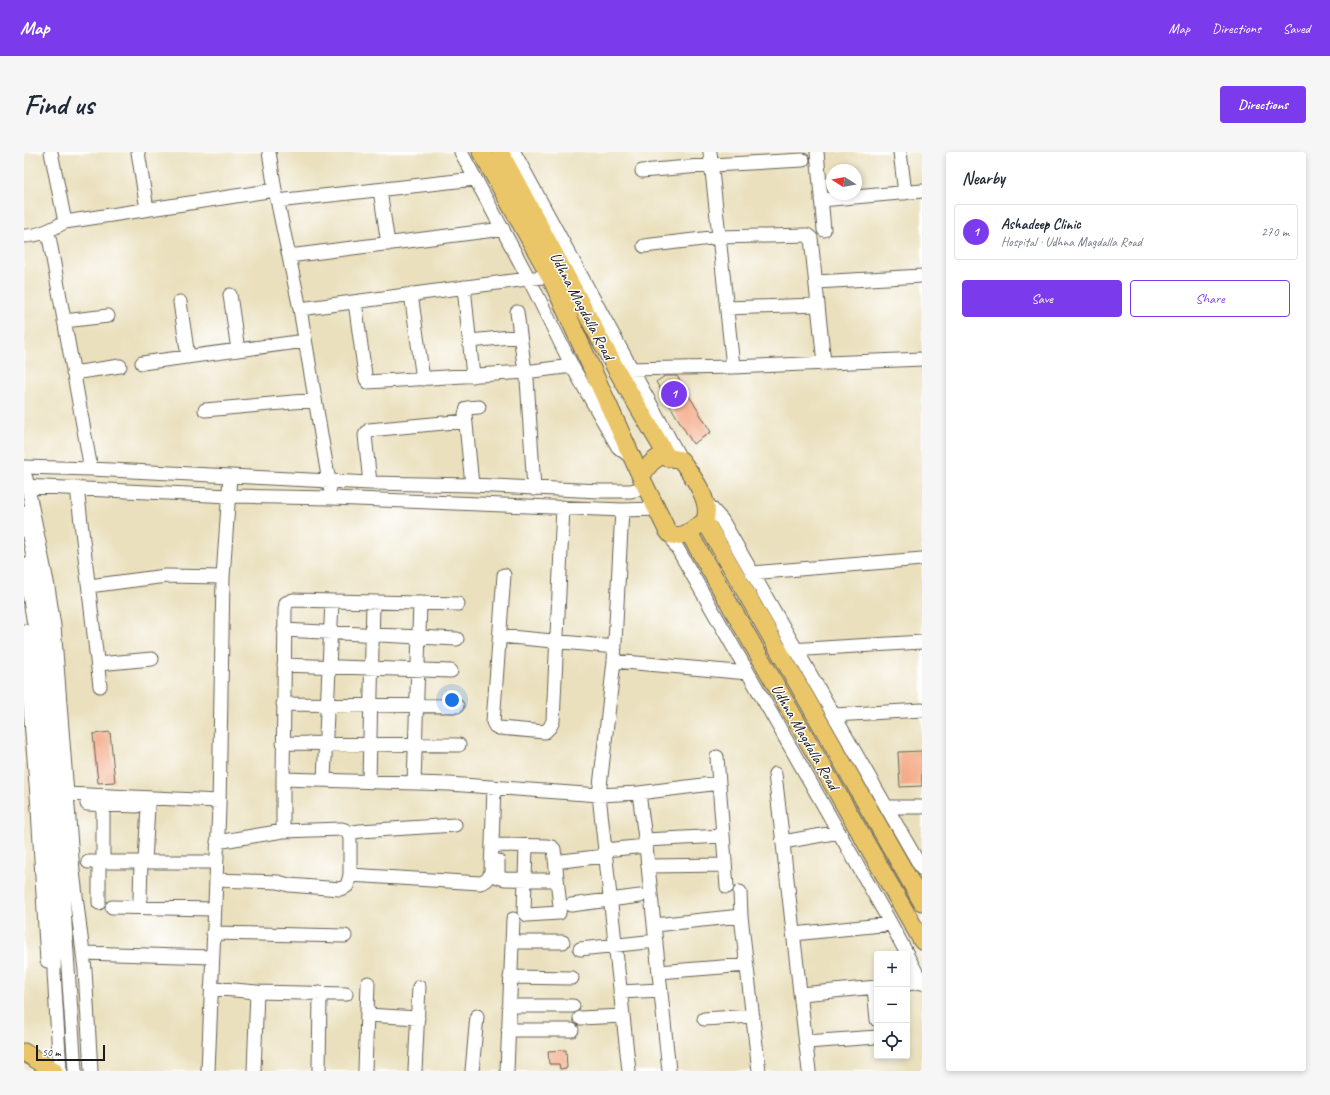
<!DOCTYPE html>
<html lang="en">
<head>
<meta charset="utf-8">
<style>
	:root { --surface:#fff; --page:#f6f6f7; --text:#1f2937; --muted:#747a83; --line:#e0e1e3; --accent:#7c3aed }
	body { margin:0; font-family:Caveat,sans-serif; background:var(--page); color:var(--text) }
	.controls { position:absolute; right:12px; bottom:12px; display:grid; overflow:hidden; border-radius:4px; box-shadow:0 2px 6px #0003 }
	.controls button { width:36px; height:36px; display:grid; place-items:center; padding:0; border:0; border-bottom:1px solid var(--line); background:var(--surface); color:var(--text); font:20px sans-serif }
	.compass { position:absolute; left:802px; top:12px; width:36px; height:36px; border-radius:50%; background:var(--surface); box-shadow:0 2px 6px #0003; rotate:281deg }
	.scale { position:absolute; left:12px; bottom:10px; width:69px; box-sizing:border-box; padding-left:4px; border:2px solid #1c1c1c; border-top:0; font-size:11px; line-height:14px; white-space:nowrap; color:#1c1c1c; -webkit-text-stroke:3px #fff; paint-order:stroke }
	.you { position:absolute; left:428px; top:548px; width:14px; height:14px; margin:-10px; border:3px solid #fff; border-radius:50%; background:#1a73e8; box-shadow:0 0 0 6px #1a73e833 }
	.badge { display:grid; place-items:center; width:26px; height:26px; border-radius:50%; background:var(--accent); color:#fff; font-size:13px; font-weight:700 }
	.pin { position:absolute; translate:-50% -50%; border:2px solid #fff; box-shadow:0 1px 4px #0006 }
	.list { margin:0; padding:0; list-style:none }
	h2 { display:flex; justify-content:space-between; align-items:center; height:52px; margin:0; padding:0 16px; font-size:17px }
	h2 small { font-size:13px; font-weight:400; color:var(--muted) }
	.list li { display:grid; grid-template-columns:26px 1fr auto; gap:12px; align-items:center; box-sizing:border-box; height:56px; margin:0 8px 8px; padding:0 8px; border:1px solid var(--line); border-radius:4px }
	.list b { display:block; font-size:15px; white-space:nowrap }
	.list p { margin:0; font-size:13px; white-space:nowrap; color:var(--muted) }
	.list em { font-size:13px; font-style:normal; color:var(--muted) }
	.actions { display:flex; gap:8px; padding:12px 16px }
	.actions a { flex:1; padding:9px 0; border:1px solid var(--accent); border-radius:4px; text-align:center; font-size:14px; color:var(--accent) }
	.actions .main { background:var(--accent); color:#fff }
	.icon { flex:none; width:22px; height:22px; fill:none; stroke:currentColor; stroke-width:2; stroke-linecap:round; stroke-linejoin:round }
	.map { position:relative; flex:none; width:898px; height:919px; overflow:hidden; border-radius:4px }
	header { display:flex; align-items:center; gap:24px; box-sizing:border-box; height:56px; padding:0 20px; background:var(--accent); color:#fff }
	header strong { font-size:19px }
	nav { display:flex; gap:22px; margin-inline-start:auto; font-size:14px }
	.intro { display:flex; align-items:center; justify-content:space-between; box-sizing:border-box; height:96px; padding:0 24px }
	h1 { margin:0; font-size:28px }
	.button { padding:10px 18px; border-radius:4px; background:var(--accent); color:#fff; font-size:14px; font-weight:700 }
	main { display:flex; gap:24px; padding:0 24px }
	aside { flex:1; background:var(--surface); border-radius:4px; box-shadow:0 2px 6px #0003 }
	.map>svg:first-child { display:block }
	.building { fill:#f4ac8a }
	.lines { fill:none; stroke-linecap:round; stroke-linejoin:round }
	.minor-casing { stroke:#646154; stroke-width:15 }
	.major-casing { stroke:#646154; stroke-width:19 }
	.minor { stroke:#fff; stroke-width:13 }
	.major { stroke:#ebc669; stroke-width:17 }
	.labels { text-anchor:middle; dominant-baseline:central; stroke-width:3; stroke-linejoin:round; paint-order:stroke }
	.street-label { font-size:16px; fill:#1c1c1c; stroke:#fff }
</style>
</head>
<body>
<header>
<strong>Map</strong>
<nav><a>Map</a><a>Directions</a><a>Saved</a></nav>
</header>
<div class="intro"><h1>Find us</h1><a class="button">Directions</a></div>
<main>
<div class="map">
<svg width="898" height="919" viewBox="0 0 898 919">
	<rect width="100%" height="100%" fill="#fff"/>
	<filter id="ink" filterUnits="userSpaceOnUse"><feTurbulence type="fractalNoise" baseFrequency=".025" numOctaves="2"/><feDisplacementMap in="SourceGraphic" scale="8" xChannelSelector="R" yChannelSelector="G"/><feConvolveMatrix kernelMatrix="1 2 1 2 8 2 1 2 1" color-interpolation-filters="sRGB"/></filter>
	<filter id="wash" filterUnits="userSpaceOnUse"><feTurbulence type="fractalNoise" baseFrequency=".012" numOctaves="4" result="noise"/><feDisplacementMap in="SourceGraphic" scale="16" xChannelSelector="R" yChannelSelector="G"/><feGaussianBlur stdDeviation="0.9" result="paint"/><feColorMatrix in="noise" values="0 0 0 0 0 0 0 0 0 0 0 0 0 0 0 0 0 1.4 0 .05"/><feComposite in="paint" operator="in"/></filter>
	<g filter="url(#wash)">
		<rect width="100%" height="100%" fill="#eae0bd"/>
		<g id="blocks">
			<path class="building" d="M641,224h12l34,56 -18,12 -37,-62z
				M86,580l5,50 -17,1 -5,-49z
				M898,599v35l-22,1 -2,-35z
				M542,898l1,18 -7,1 -1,-5h-10l-1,-13z"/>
		</g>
	</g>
	<g filter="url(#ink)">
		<use href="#blocks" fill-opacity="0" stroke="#646154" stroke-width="1"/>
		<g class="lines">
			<defs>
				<path id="minor" d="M27,0l14,70 210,-32 25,119 30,179
					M114,0l9,57
					M245,0l6,38
					M437,0l68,127 43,87 46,81 14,11
					M490,0l167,308
					M686,0l23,215
					M793,0l7,78
					M876,0l5,41
					M618,19l70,-6 91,-5
					M356,38l8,54
					M797,48l101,-9
					M253,49l198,-22
					M24,79l43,238
					M0,84c15,0 28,-7 41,-14
					M620,94l75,-9 88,-2 4,3 13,125
					M265,104l214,-27
					M792,130l106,-6
					M440,135l9,89
					M387,142l12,85
					M206,143l8,55
					M156,150l8,55
					M331,150l10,73 1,4 2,3 157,-10 47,-6
					M703,156l91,-3
					M276,157l250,-33
					M493,160l8,60
					M40,169l44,-5
					M446,189l50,-5
					M118,211l163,-22
					M602,217l107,-2 189,-8
					M49,221l47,-7
					M503,227l7,110
					M181,258l110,-10
					M0,315l67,2 279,14 102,2 128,6h31l15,-4
					M2,326l22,109 6,39 19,245 12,99 6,101
					M346,331l-5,-48 4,-5 96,-9
					M448,333l-7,-71 2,-6 12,-1
					M0,334l205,10 103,2 290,12 35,-1
					M53,336l23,198
					M681,349l17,19 200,349
					M598,358l-8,151 -15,134 30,276
					M0,361l13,62 9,68 29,428
					M647,383l5,11 215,378 16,30
					M0,412l11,66 4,49 12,183 4,72 -1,38 6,99
					M728,421l170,-14
					M480,423l-11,147 2,4 4,2 46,4 5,-5 3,-6 10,-214
					M65,434l77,-10 57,1
					M260,478l173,9
					M0,479l14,178 9,152
					M476,484l115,11
					M766,498l132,-8
					M590,509l134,12
					M74,512l54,-5
					M260,513l167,6
					M259,552l174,2
					M810,563l88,-5
					M259,591l176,2
					M693,605l10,130
					M751,622l34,297
					M259,627l166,5 150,11 40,-2 80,-10
					M300,628l8,-179
					M345,630l4,-180
					M390,631l6,-180
					M615,641l7,53 23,225
					M43,642l152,7
					M63,652l50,2
					M79,653v57
					M863,655h35
					M259,679v-52l2,-169 1,-7 7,-3 165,4
					M324,681l12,-2 95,-6
					M621,688l78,-4
					M759,690l56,-10
					M474,693l49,1 5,1 2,2 6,58 -1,6 -32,2 -3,-3 2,-66
					M581,698l41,-4
					M474,709v16l7,2 52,1
					M538,709l43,-5
					M64,710h128
					M121,710l3,-56
					M624,714l77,-1
					M326,723l130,8c8,-2 9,-5 11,-12l3,-84
					M192,728l62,2 11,3 51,4 7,-3 3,-11v-37c-2,-5 -3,-8 -8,-9l-59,2 -66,11
					M716,740l1,24 18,155
					M116,747l1,-37
					M75,751v-41
					M547,753l69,-9
					M88,755l102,2
					M630,773l87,-9
					M189,781l132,3
					M770,782l97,-10
					M488,790h51
					M556,797l76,-8
					M59,801l129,4
					M883,803l15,28
					M635,820l88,-7
					M486,825l62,1
					M883,832l14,-2
					M187,836l46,4 89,2
					M850,836l3,32
					M596,840l41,-2
					M777,842l76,-7
					M485,854h64
					M343,863l51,3
					M556,866l43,-2
					M680,867l49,-3
					M484,878h64
					M782,890l71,-5
					M184,919l11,-263 4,-231 7,-101
					M230,919l3,-79
					M295,919l1,-78
					M341,919l3,-88
					M391,919l4,-84
					M448,919l5,-55
					M483,919l6,-152"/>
				<path id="major" d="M457,0l69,124 91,201
					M476,0l116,217 52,89
					M638,304l19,4c10,14 31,41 24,59 -1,4 -6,6 -9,8 -8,7 -15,10 -25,8l-4,-5 -26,-53c6,-9 10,-17 21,-21z
					M681,369l217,381
					M665,381l233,408
					M0,900l30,19"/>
			</defs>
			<use href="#minor" class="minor-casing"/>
			<use href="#major" class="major-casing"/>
			<use href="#minor" class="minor"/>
			<use href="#major" class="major"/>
		</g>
	</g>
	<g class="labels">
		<g class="street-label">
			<text transform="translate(558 154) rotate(62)">Udhna Magdalla Road</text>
			<text transform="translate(781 585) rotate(60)">Udhna Magdalla Road</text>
		</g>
	</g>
</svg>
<div class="controls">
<button>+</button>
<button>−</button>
<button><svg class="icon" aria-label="locate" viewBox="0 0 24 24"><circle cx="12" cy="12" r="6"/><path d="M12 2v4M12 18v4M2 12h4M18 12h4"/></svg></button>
</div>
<svg class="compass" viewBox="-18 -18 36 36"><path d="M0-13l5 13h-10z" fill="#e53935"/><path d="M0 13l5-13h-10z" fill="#747a83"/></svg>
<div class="scale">50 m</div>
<div class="you"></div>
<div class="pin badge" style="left:650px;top:242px">1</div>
</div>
<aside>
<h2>Nearby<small></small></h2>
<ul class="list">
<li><span class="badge">1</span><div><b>Ashadeep Clinic</b><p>Hospital · Udhna Magdalla Road</p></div><em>270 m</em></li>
</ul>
<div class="actions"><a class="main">Save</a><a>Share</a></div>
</aside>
</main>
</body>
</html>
